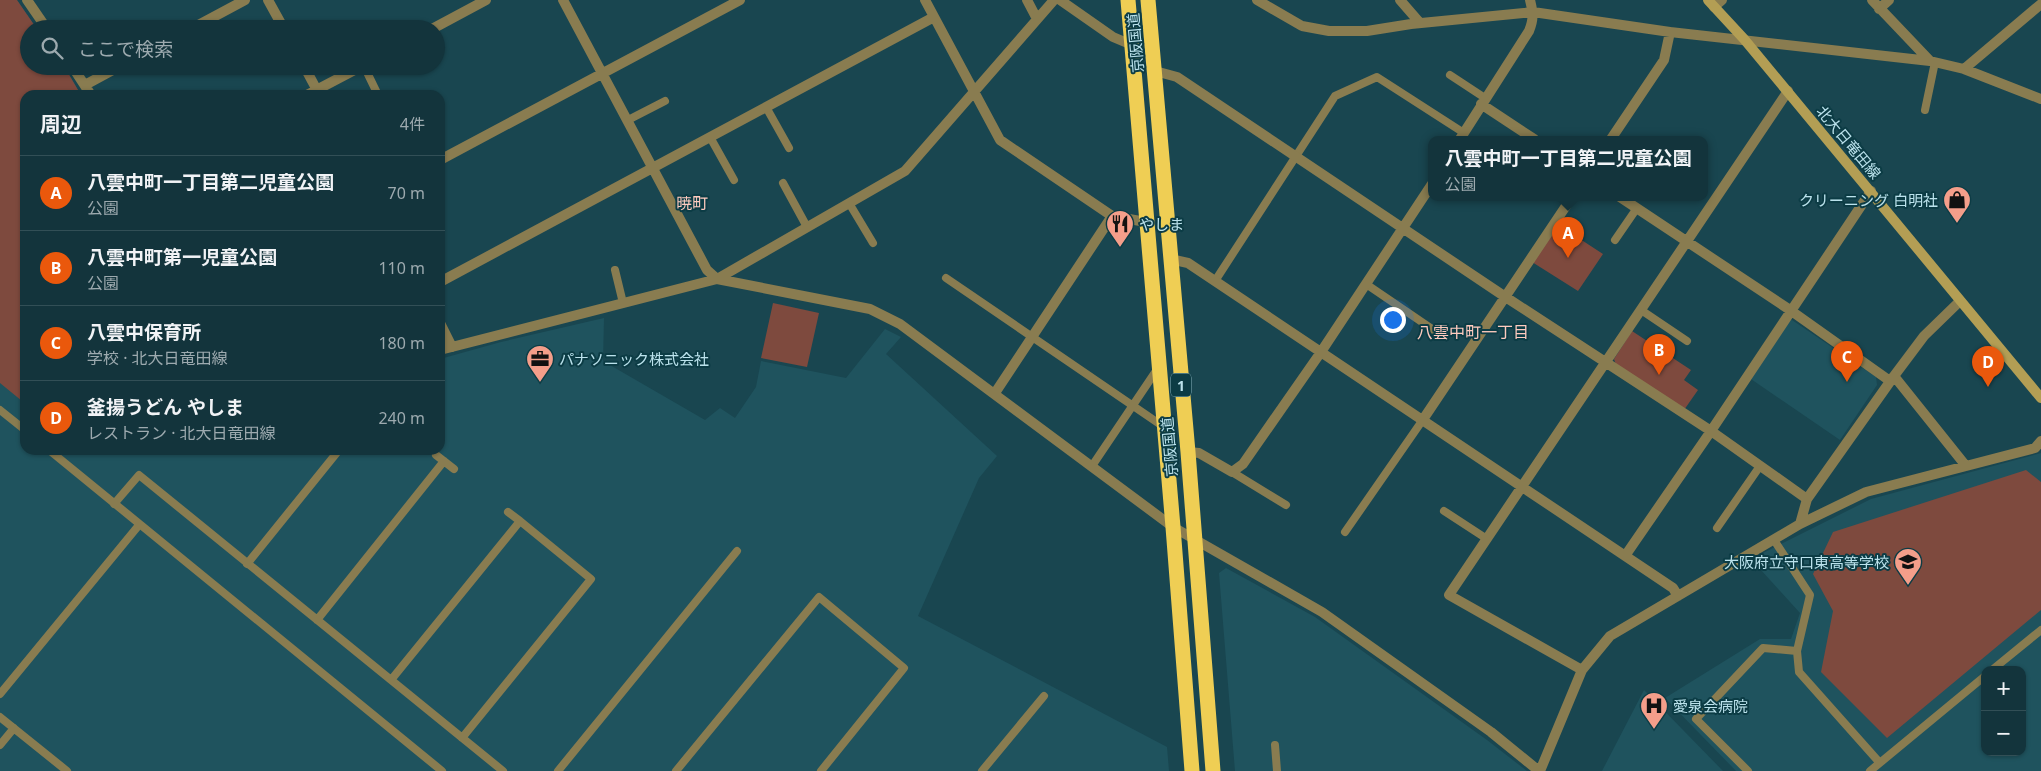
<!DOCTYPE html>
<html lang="ja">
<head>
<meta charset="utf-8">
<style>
	:root { --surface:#13343c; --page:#1c3c43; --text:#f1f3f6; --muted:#9daaaf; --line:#324f56; --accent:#ea580c }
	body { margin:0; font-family:"Noto Sans","Noto Sans JP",sans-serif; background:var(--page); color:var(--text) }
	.controls { position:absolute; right:15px; bottom:15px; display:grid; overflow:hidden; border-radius:10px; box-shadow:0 1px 4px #0004 }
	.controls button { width:45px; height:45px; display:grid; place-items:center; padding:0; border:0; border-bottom:1px solid var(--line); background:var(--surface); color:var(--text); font:25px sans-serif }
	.you { position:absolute; left:1392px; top:319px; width:18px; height:18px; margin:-12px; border:4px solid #fff; border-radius:50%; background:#1a73e8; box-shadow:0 0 0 8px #1a73e833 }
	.badge { display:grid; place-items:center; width:32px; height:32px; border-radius:50%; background:var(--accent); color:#fff; font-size:16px; font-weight:700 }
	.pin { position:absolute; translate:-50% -41px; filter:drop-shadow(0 1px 2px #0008) }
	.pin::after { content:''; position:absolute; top:26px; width:18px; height:15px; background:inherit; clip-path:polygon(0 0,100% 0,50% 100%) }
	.popup { position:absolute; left:1428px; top:136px; width:280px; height:65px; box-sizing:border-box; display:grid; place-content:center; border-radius:10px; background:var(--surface); filter:drop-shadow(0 1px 4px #0005); font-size:16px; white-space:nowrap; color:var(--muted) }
	.popup b { font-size:19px; color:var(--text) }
	.popup::after { content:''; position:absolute; left:50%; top:100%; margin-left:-10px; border:10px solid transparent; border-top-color:var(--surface) }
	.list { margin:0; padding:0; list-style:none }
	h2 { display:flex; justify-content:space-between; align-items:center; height:65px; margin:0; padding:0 20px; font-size:21px }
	h2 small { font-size:16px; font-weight:400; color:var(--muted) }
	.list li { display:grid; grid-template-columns:32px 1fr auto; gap:15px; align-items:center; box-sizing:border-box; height:75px; padding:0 20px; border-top:1px solid var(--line) }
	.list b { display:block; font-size:19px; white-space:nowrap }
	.list p { margin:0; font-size:16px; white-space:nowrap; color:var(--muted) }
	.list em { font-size:16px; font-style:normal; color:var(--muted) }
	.icon { flex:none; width:28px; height:28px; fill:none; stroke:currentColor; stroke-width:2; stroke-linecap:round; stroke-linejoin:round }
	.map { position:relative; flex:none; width:2041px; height:771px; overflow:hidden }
	.search { position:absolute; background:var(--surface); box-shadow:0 1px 4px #0004; left:20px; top:20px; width:425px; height:55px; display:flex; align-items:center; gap:12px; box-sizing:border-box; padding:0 18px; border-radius:28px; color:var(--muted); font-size:19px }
	.panel { position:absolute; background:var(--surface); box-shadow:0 1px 4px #0004; left:20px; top:90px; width:425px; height:365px; border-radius:15px }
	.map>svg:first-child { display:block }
	.built { fill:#1f535e; fill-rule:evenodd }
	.green { fill:#7e4a3e }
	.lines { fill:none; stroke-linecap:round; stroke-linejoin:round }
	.lane { stroke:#897c50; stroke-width:8 }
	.street { stroke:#897c50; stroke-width:10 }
	.secondary { stroke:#b39e54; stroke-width:10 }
	.highway { stroke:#efce54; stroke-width:15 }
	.labels { text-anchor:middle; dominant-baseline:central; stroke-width:4; stroke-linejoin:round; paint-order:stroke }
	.shield { fill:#0c3c45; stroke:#86b0ba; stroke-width:1 }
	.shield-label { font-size:14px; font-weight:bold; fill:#bbe2ec }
	.street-label { font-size:15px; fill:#bbe2ec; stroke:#0c3c45 }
	.poi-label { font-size:15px; fill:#bbe2ec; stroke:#0c3c45; text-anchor:start }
	.neighbourhood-label { font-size:16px; fill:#fecbbf; stroke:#0c3c45 }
</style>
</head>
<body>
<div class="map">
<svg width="2041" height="771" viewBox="0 0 2041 771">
	<rect width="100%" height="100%" fill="#194650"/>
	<path class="built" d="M0,0h17l20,29h-8v37h35l17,29h-56v355h415v-91l61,-17 103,-24 -1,43 102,59 15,-12 15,10 21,-31 5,-26 85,17 39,-49 16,8 -15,17 111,102 -18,22 -61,138 249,131 2,24h-1169z
		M1792,320l84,57 1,8 -37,55 -92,-63 38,-56z
		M2041,453v318h-305l-71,-73 95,-59h31l9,-26 -49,-54 120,-60zM1985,670h37v82h-37z
		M1226,568l89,49 172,123 40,31h-292l-16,-198z
		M1644,690l79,81h-121z"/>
	<path class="green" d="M0,0h17l20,29h-8v37h35l17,29h-56v302l-3,4 -22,-18z
		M1557,224l46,30 -25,37 -46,-29z
		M773,303l46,10 -12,54 -46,-9z
		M1632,331l59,39 -7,10 14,10 -14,20 -68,-45 -2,-6z
		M2026,470l15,12v128l-154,128 -66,-66 12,-61 -20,-37 20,-42z"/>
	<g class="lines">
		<path class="lane" d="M364,66l14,29
			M1450,75l35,23
			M766,107l23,41
			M1925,110l10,-48
			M628,120l37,-19
			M710,137l24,43
			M783,183l24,44
			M849,203l24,40
			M1615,240l22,-32
			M615,270l8,33
			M946,278l218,149
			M1215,281l120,-185 42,-19 87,56
			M1366,284l72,49
			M1641,310l46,31
			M0,410l25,20
			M49,450l393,321
			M436,455l18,14
			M1092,466l66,-98
			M1232,472l54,33
			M114,504l25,-29 364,296
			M1444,511l43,28
			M508,512l12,9
			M1717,528l43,-62
			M1345,532l77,-111
			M1774,540l36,55 -13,56 2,21 80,90
			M247,564l92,-114
			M317,620l127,-159
			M1992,670l49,-40
			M391,680l129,-159 71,58 -129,159
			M0,694l139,-169
			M0,717l67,54
			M0,745l14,-17
			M1275,745l2,26
			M558,771l179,-220
			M676,771l143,-174 85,71 -83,103
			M982,771l62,-75
			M1748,771l-52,-52 67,-71 34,3
			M1870,771l115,-95"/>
		<path class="street" d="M27,0l20,29
			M268,0l16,29
			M563,0l144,270 10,9 153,30 30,15 273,203 149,85 169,120 48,39
			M925,0l75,140 112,76
			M1027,0l10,19
			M1060,0l53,37 19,8
			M1257,0l45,26 27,5h38l44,-7 122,-12 137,20 260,29 34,8 77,30
			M1400,0l20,23
			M1872,0l58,61
			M1714,7l8,-7
			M1879,9l10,-9
			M191,29l54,-29
			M432,29l54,-29
			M72,66l19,29
			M304,66l15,28
			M1964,69l77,-65
			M1155,71l22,6 327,219 207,135 96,68 -7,25
			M85,85l35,-19
			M307,95l55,-29
			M1481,104l53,35
			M1460,139l69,-108c5,-12 4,-19 1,-31
			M1611,139l53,-79 6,-28
			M440,160l300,-160
			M1620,197l170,113 100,71
			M1170,259l18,4 485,325 5,8
			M440,282l494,-265
			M440,323l12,24
			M440,350l277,-71 188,-108 149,-171
			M1894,376l72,90
			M995,393l117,-177 34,6
			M1422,421l150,-224
			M1188,452l11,1 33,19 11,-8 78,-112 111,-168
			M1807,499l87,-123 30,-40 36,-35
			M1625,556l86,-125 160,-240
			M1582,670l-133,-75 339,-504
			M1540,771l42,-101 28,-34 190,-112 66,-32 169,-44 6,-7"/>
		<path class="secondary" d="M1708,0l36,39 297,359"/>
		<path class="highway" d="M1128,0l45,527 19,244
			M1148,0l40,452 25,319"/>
	</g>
	<defs>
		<symbol id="shop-pin" viewBox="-11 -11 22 30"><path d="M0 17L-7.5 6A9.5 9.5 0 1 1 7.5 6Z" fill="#f49e8a" stroke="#0c3c45"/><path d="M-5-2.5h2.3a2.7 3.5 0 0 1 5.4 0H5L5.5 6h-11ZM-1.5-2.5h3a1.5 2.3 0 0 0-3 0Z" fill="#111"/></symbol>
		<symbol id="restaurant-pin" viewBox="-11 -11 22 30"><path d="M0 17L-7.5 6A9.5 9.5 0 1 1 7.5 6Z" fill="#f49e8a" stroke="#0c3c45"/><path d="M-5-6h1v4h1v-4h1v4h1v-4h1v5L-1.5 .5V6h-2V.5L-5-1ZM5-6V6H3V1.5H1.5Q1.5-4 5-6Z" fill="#111"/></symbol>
		<symbol id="office-pin" viewBox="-11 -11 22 30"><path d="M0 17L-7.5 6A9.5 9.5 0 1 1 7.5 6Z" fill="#f49e8a" stroke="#0c3c45"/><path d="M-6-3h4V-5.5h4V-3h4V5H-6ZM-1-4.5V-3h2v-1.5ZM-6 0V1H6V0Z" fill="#111"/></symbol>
		<symbol id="school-pin" viewBox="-11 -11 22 30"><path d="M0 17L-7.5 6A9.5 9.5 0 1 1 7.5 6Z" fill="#f49e8a" stroke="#0c3c45"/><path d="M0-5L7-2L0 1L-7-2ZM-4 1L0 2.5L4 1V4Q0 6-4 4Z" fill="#111"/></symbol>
		<symbol id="hospital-pin" viewBox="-11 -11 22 30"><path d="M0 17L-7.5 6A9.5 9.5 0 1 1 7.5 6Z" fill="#f49e8a" stroke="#0c3c45"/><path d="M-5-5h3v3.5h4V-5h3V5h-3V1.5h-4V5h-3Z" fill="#111"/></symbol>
	</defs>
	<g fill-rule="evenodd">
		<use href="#shop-pin" x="1941" y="184" width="32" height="43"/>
		<use href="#restaurant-pin" x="1104" y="208" width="32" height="43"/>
		<use href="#office-pin" x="524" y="343" width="32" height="43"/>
		<use href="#school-pin" x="1892" y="546" width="32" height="43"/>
		<use href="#hospital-pin" x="1638" y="690" width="32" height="43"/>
	</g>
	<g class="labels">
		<rect class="shield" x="1171" y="373.5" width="20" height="23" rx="4"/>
		<g class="shield-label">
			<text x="1181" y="385">1</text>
		</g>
		<g class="street-label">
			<text transform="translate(1135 43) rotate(-95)">京阪国道</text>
			<text transform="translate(1849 142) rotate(50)">北大日竜田線</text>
			<text transform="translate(1169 447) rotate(-95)">京阪国道</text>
		</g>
		<g class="poi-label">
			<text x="1938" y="200" text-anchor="end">クリーニング 白明社</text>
			<text x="1139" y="224">やしま</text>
			<text x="559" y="359">パナソニック株式会社</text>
			<text x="1889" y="562" text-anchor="end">大阪府立守口東高等学校</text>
			<text x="1673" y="706">愛泉会病院</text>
		</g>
		<g class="neighbourhood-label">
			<text x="692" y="203">暁町</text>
			<text x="1473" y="332">八雲中町一丁目</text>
		</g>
	</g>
</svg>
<div class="controls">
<button>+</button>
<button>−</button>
</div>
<div class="you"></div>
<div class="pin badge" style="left:1568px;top:258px">A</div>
<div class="popup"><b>八雲中町一丁目第二児童公園</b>公園</div>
<div class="pin badge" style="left:1659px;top:375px">B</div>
<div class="pin badge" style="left:1847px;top:382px">C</div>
<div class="pin badge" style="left:1988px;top:387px">D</div>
<div class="search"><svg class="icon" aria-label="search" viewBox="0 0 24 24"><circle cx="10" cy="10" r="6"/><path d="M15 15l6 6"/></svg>ここで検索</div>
<section class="panel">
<h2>周辺<small>4件</small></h2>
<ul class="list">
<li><span class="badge">A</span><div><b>八雲中町一丁目第二児童公園</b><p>公園</p></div><em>70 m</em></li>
<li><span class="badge">B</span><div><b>八雲中町第一児童公園</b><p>公園</p></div><em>110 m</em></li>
<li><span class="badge">C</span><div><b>八雲中保育所</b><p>学校 · 北大日竜田線</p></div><em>180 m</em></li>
<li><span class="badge">D</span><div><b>釜揚うどん やしま</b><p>レストラン · 北大日竜田線</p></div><em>240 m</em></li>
</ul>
</section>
</div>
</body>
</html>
